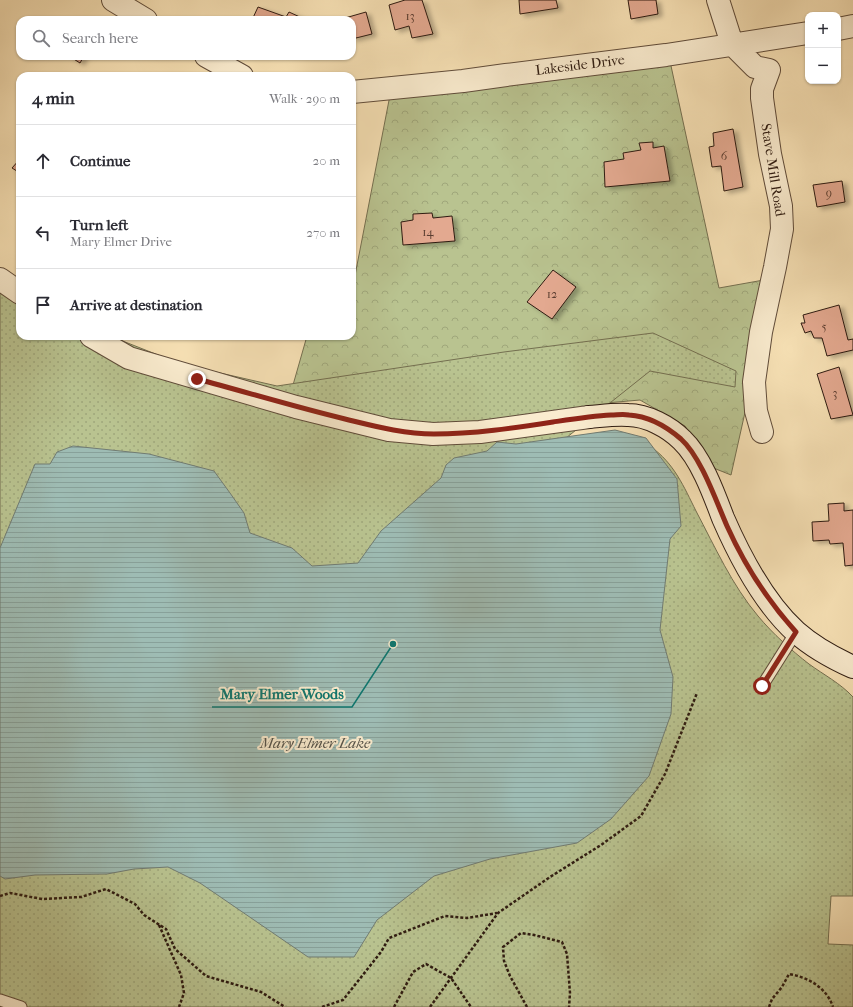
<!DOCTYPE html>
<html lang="en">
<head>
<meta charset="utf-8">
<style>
	:root { --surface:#fff; --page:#f7f7f7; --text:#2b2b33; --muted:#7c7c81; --line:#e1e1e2 }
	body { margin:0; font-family:"IM FELL French Canon",serif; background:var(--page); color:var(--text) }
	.controls { position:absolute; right:12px; top:12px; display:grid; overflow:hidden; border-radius:8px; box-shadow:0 1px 3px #0004 }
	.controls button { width:36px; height:36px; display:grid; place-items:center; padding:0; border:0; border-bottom:1px solid var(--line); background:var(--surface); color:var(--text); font:20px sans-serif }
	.stop { position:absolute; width:12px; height:12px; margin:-9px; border:3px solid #8f2418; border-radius:50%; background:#fff }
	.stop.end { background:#8f2418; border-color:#fff; box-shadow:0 1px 4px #0008 }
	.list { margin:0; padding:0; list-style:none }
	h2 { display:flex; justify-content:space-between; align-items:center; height:52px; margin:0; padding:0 16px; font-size:17px }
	h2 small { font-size:13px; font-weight:400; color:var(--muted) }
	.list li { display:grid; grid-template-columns:26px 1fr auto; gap:12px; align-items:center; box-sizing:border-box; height:72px; padding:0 16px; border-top:1px solid var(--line) }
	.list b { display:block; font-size:15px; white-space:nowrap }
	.list p { margin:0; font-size:13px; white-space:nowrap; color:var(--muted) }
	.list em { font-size:13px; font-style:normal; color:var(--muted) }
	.icon { flex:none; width:22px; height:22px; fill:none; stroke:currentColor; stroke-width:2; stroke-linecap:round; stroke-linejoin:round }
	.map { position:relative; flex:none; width:853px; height:1007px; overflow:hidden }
	.search { position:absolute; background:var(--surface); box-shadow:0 1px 3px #0004; left:16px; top:16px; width:340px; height:44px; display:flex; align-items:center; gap:10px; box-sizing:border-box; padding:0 14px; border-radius:12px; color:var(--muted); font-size:15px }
	.panel { position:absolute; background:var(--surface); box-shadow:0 1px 3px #0004; left:16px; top:72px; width:340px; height:268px; border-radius:12px }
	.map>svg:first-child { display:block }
	.forest { fill:url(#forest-crowns); stroke:#746f50 }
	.park { fill:url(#park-dots); stroke:#746f50 }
	.water { fill:url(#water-rules); stroke:#717c73 }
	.building { fill:#e3a990; stroke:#2e1b11; filter:url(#shadow) }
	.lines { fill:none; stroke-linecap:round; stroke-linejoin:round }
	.lane-casing { stroke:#604c3a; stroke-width:13 }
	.street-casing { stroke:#604c3a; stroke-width:24 }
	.secondary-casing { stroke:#2e1b11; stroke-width:24 }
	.path { stroke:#2e1b11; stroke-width:2.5; stroke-dasharray:3 2; stroke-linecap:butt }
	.lane { stroke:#faeccf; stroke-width:11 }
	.street { stroke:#faeccf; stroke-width:22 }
	.secondary { stroke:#faeccf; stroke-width:22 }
	.route { stroke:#8f2418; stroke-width:5 }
	.labels { text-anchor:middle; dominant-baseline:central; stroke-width:4; stroke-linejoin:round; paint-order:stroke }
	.number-label { font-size:12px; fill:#5b3e31 }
	.street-label { font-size:14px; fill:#2e1b11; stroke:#faeccf }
	.water-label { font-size:15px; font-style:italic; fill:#55534a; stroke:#faeccf }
	.leader { fill:none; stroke:#0f766e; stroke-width:1.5 }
	.callout-dot { fill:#0f766e; stroke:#faeccf; stroke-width:1.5 }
	.callout-label { font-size:15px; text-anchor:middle; font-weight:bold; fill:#0f766e; stroke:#faeccf; stroke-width:4; stroke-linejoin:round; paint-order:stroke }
</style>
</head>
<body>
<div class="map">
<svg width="853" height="1007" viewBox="0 0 853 1007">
	<defs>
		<pattern id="forest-crowns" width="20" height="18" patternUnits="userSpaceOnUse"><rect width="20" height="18" fill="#b9c390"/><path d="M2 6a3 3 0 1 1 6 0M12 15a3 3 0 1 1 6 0" fill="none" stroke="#9fa77b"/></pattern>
		<pattern id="park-dots" width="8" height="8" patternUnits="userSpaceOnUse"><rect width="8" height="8" fill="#b9c390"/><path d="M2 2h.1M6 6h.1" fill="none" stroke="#9fa77b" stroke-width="1.8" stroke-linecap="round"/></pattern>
		<pattern id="water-rules" width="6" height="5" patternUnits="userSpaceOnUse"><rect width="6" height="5" fill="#9ebcb4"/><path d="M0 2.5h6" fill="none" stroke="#88a19a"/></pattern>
		<filter id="shadow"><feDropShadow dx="4.5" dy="2.5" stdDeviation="2" flood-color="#0004"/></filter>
	</defs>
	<rect width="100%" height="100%" fill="#f7e1b5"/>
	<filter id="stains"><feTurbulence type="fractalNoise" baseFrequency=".005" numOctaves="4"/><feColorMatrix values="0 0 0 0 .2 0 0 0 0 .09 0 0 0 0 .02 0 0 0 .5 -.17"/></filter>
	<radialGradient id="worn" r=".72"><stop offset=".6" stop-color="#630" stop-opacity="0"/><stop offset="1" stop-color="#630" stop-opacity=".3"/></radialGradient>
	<path class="forest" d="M668,52l51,236 56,-10 -44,197 -20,-8 -26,-41 -45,-26 -608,53 -12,-117h90l177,70 20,-70h45v-45l39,-201z"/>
	<path class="park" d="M0,286l20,13v37h75l29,15 153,35 227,-34 149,-19 83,38 -1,16 -85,-16 -89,71 90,5c23,16 33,40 45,64 19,36 36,74 62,105 15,18 33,34 51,48 15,11 31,19 44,33v199h-22l-3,48 25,1v62h-853z"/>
	<path class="water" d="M615,430l31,8 31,41 4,47 -11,13 -10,91 13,47 -2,37 -22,62 -38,43 -34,24 -87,16 -56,17 -57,44 -23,37h-46l-108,-74 -32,-16 -34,2 -27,5 -72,1 -30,4 -5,-3v-328l35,-84h15l7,-12 16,-6 76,8 65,17 16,22 14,20 6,20 42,15 20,18 46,-3 23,-32 60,-53 5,-13 8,-7 33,-7 10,-9 19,2z"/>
	<path class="building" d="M405,0h17l11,34 -21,4 -3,-12 -14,4 -6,-25z
		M519,0h37l2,8 -38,6z
		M628,0h28l2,14 -27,5z
		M258,7l28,10 3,-5 13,6 -1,2h-49z
		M366,12l6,22 -20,5v-19h-14z
		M69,56h15l-4,7z
		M733,129l10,58 -19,4 -3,-25 -9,1 -3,-20 5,-1 -1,-13z
		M653,142v6l11,-2 6,35 -65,6 -1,-25 20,-3 -1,-6 18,-3 -2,-7z
		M20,159v14l-8,-5z
		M842,181l3,21 -28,5 -4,-22z
		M432,213l1,5 19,-2 3,25 -52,4 -2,-23 12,-2v-6z
		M553,270l23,17 -24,32 -25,-17z
		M839,305l9,35 5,-1v11l-26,6 -5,-18h-8l-3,-7 -6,2 -4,-10h4l-2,-8z
		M839,367l14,48 -22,4 -14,-45z
		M844,503v8l9,-1v55l-8,1 -2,-23 -13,1 -1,-4 -16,1 -1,-19 17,-1 -1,-17z"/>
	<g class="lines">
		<defs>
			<path id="lane" d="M762,686l34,-54
				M0,1000l21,7"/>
			<path id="street" d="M113,0l33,20
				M718,0l14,44 23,23 14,3 -7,19v9l8,56 11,52 1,23 -7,38 -14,65 -7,50 2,29 6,21
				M838,29l15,-3
				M206,56l36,20
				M352,92l111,-11 43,-6 160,-20 142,-22
				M0,279l20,14
				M91,336l38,22 167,49 93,23 44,4 47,-2 109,-15"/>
			<path id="secondary" d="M589,417c13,-1 26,-3 39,-2 19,0 41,12 54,25 19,18 32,54 41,78 17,39 41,85 73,114 17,15 37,26 57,35"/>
		</defs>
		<use href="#lane" class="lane-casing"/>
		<use href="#street" class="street-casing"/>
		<use href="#secondary" class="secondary-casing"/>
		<path class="path" d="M0,896l10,-3 32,6 39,-2 25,-8 29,15 9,11 22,14 9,20 31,27 55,16 24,15
			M159,925l22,50 3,18 -5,14
			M322,1007l21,-7 38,-48 8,-14 56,-22 22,2 30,-5
			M394,1007l19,-35 13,-8 25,14 20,29
			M430,1007l68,-94 52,-36 51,-32 40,-29 24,-42 32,-81
			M527,1007l-17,-31 -6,-15 -1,-14 18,-14 13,2 28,7 5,12 3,39 -1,14
			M769,1007l3,-8 10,-12 7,-13c19,3 38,14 44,33"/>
		<use href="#lane" class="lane"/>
		<use href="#street" class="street"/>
		<use href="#secondary" class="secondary"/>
	</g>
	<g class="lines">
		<path class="route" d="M197,379c49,13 98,28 148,40 29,7 58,15 89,15 40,0 80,-6 119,-12 20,-3 39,-6 58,-7 6,0 12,-1 18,0 19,1 38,12 52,24 20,18 35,62 46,87 18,40 39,73 69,106l-34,54"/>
	</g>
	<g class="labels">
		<g class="number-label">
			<text x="410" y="16">13</text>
			<text x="724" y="156">6</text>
			<text x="829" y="193">9</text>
			<text x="428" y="232">14</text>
			<text x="552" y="294">12</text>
			<text x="824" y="327">5</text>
			<text x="835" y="393">3</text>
		</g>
		<g class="street-label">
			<text transform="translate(580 65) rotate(-7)">Lakeside Drive</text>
			<text transform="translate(773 170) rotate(81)">Stave Mill Road</text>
		</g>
		<g class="water-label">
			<text x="315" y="743">Mary Elmer Lake</text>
		</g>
	</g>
	<path class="leader" d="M393 644L352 707H212"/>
	<circle class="callout-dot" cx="393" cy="644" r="4"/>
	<g class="callout-label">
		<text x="282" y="699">Mary Elmer Woods</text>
	</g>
	<rect width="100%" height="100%" filter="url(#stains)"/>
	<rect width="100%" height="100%" fill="url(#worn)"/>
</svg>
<div class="controls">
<button>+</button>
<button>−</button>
</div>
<div class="stop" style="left:762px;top:686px"></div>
<div class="stop end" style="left:197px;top:379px"></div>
<div class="search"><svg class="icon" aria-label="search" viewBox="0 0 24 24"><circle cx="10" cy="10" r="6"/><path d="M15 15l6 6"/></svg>Search here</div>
<section class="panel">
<h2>4 min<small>Walk · 290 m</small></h2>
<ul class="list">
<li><svg class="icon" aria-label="ahead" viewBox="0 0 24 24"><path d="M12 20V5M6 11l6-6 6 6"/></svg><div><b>Continue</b></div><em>20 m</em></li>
<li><svg class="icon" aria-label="left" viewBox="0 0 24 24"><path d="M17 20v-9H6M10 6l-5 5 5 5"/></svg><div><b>Turn left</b><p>Mary Elmer Drive</p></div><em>270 m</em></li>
<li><svg class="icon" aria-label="arrive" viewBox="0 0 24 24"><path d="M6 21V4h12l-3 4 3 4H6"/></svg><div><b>Arrive at destination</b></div></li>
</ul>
</section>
</div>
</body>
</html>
